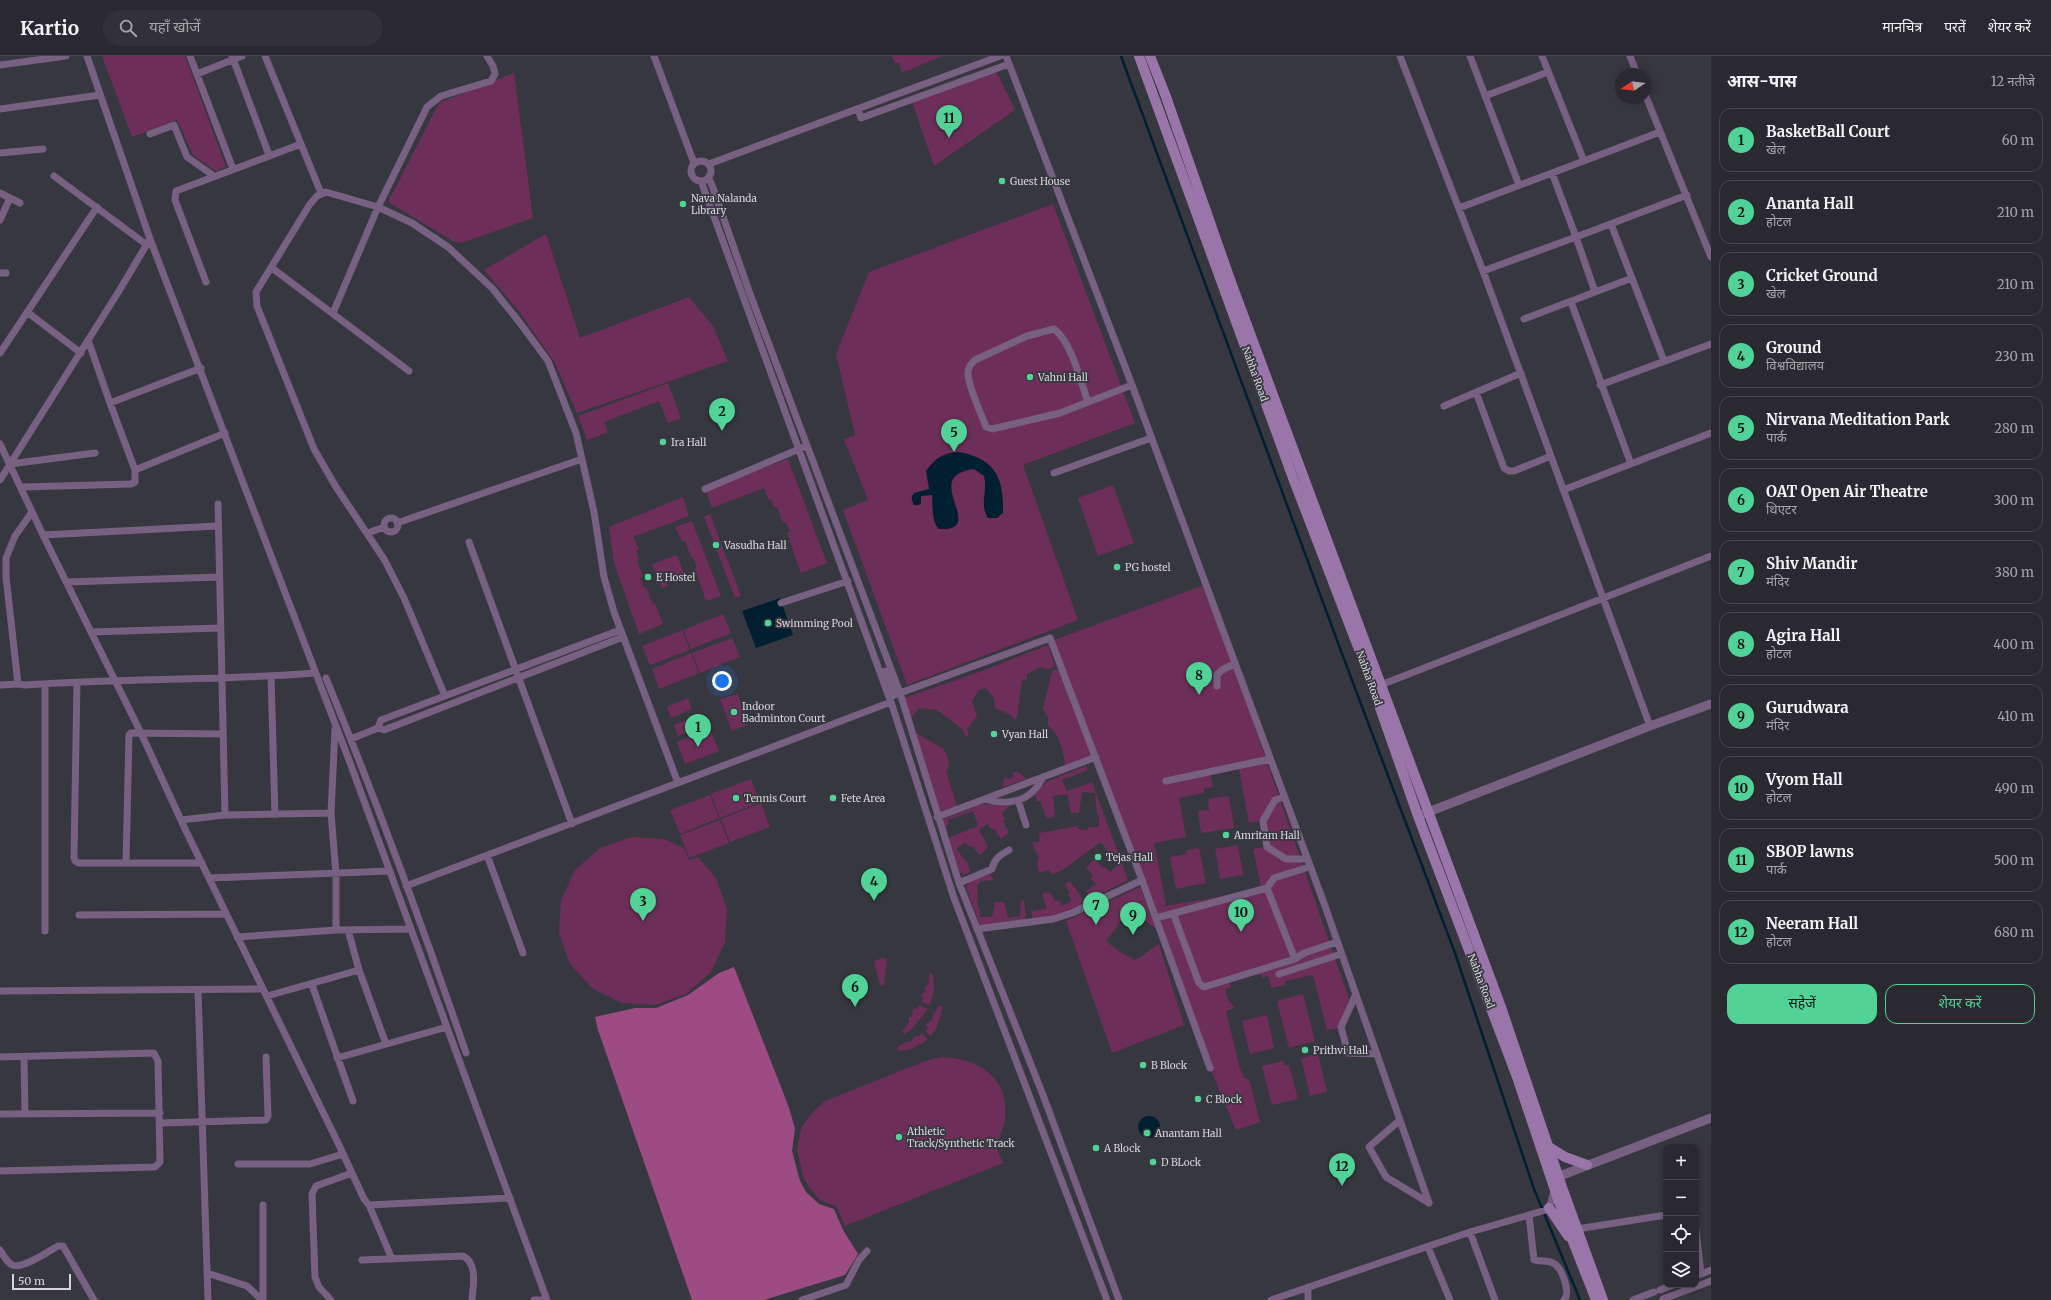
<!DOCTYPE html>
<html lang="hi">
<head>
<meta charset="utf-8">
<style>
	:root { --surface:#29292f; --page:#313137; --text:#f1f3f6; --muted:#a5a6aa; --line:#45454b; --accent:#51d398 }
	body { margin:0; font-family:Merriweather,"Noto Sans Devanagari",serif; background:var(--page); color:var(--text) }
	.controls { position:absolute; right:12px; bottom:12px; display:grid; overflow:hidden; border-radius:8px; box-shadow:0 2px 10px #0003 }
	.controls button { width:36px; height:36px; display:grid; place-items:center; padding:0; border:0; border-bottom:1px solid var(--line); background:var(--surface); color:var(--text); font:20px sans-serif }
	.compass { position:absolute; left:1615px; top:12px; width:36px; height:36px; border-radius:50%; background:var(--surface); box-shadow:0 2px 10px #0003; rotate:257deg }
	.scale { position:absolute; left:12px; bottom:10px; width:59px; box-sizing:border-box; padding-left:4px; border:2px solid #d6d5da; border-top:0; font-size:11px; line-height:14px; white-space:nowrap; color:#d6d5da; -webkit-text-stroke:3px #37373f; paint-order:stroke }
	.you { position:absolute; left:722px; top:625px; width:14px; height:14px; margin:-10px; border:3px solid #fff; border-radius:50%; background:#1a73e8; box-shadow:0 0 0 6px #1a73e833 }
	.badge { display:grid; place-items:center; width:26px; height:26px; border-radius:50%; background:var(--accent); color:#111; font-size:13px; font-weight:700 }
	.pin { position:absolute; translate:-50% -33px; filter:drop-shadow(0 1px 2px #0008) }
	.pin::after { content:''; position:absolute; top:21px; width:14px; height:12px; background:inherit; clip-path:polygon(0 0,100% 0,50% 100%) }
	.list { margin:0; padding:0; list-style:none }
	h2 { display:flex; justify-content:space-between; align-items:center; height:52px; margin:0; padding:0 16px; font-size:17px }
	h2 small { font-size:13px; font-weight:400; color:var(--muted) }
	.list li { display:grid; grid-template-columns:26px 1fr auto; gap:12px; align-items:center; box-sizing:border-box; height:64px; margin:0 8px 8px; padding:0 8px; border:1px solid var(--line); border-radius:12px }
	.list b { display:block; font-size:15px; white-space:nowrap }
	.list p { margin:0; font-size:13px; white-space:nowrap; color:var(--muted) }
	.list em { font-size:13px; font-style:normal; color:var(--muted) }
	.actions { display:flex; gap:8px; padding:12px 16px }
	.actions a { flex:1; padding:9px 0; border:1px solid var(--accent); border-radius:12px; text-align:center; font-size:14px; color:var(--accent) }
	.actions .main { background:var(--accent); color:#111 }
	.icon { flex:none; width:22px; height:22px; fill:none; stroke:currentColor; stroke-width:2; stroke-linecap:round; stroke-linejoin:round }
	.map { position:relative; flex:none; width:1711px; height:1244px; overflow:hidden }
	header { display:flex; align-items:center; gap:24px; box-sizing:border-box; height:56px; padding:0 20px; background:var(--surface); border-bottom:1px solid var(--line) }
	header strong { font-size:19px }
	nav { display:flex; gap:22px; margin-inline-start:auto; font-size:14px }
	.search { width:280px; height:36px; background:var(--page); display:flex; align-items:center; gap:10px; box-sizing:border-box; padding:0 14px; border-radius:22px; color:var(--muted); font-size:15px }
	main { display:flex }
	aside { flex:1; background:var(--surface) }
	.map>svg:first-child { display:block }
	.green { fill:#6d2f59; fill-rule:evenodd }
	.forest { fill:#9d4b83 }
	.water { fill:#002032 }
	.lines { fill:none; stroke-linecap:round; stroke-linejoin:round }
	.stream { stroke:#002032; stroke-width:2.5 }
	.minor { stroke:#776081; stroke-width:7 }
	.tertiary { stroke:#776081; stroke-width:9 }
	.secondary { stroke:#9a75aa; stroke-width:10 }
	.poi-dot { fill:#51d398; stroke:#37373f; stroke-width:1.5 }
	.labels { text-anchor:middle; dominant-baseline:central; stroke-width:3.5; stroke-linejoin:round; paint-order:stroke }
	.poi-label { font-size:10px; fill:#d6d5da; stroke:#37373f; text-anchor:start }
	.street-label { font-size:10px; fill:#d6d5da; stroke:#37373f }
</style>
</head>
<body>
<header>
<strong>Kartio</strong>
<div class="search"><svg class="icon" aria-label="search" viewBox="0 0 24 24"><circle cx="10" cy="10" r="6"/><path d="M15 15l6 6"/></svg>यहाँ खोजें</div>
<nav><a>मानचित्र</a><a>परतें</a><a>शेयर करें</a></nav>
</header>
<main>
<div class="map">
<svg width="1711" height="1244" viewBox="0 0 1711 1244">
	<rect width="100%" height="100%" fill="#37373f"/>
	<path class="green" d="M102,0h83l41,111 -10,4 -23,-16 -16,-35 -45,17z
		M892,0h50l-40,17 -3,-10h-4z
		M996,15l19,39 -81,56 -22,-64z
		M514,17l19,145 -72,25 -8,-2 -65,-39 51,-99z
		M1053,148l82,219 -112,42 55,155 -171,65 -64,-175 25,-10 -24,-61 11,-4 -19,-81 33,-82z
		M546,178l34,104 109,-41 24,29 15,35 -151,52 -22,-50 -37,-53 -34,-40z
		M668,327l13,35 -13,5 -9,-22 -55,21 4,10 -21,8 -9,-24z
		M788,403l39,104 -26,10 -14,-40 3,-1 -4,-10 -3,1 -6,-16h-3l-3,-8 -2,1 -5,-12 -52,20 -6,-18z
		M1113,429l21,58 -36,13 -20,-58z
		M683,441l6,19 -56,21 6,12 -3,1 3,9 -2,1 6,16 -3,1 4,11 2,-1 7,17 2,-1 8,21 -24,10 -25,-71 -5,-36z
		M710,458l31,82 -6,2 -31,-81z
		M692,465l29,75 -15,5 -11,-32 2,-1 -4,-11h-2l-6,-16h-3l-7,-14z
		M677,499l9,24 -6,2 -1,-3 -12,5 1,3 -6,2 -10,-24z
		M1202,530l21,49 126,364 -11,29 -11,2 -14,-55 -28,6v4l-14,3 -3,-12 -6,2 -1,-4 -32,7 2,6 -6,2 3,11 7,8 -9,3 14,58 5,10h4l11,43 -24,8 -26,-62 -54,-160 -102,-268zM1238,709l11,58 13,-2 5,26 -14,2 8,37 -3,4 -98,17 6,-2 -12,-62 32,-6 -7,-39 25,-5v-5l9,-1 -4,-17z
		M723,558l8,19 -40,16 -8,-19z
		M682,574l8,20 -40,15 -8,-19z
		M732,582l8,19 -40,16 -8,-20z
		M1048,589l7,21 -7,4 -7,-3 -14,7v7l-5,-1 -5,37 -3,3 -3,-5 -16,-7 -1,-10 -8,-10 -7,2 -7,11 5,15 -10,13 2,7 -3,1 -3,-7 -26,-20 -18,-2 -8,10 -7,-20 78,-27z
		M691,597l8,20 -40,16 -7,-20z
		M1058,613l34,86 -27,10c-1,-12 -6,-33 -17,-39v-9l-5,-8 9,-38z
		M738,638l9,31 -15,6 -12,-32z
		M688,642l4,11 -21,9 -4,-11z
		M696,660l4,11 -22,9 -4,-11z
		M710,673l9,22 -34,13 -8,-22z
		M915,676l28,17c5,7 9,15 3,22l11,35 -17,6z
		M1086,710l2,4 -26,10 5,11 25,-9 36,98 -36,18 -6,-7 10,-7 -5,-5 2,-3 -7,-9 9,-8 8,9 2,-1 5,5 8,-7 -17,-23 -40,29 -10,4 -2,-5 -10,3 -2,-10 2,-5 -7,-15 8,-2 -1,-8 39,-7v3l10,1 1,-3h10v-12l-2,-1 -2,-21 -13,-1 -3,21h-8l-4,-19 -14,2 2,20 -8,3 -7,-18h-3l-2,-7 11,-12z
		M1013,716h5l9,7 -25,8 3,-12 2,4 7,-2z
		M751,723l9,23 -40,16 -9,-24z
		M710,739l9,23 -39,16 -10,-24z
		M1229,740l5,32 -33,5 -3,-22 11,-1 -1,-11z
		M761,747l9,24 -40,15 -9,-23z
		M982,748l29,1 -9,8 3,7 -2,1 6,12 -8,6 -7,-10 -2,1 -5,-6 -8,6 9,17 -8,8 -8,-9 -2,1 -5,-5 -9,7 13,16 -1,2 3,4 -8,4 -3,-3 -12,-34 30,-12 -5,-15 -25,9v4l-2,4 -2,-1 -1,-6 1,-2z
		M720,764l9,23 -40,15 -9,-23z
		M631,781l33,2 20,9 5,12 9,-3 18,21 11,31 -2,33 -14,30 -25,22 -31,11 -33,-2 -29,-14 -23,-25 -11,-31 2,-33 14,-30 25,-22z
		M1238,789l5,30 -23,4 -5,-30z
		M1199,792l7,35 -30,6 -6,-32 17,-3 -1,-4z
		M990,818l4,6 -13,1 -4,4 1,24h2v8h12l3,-15h9l4,16 12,-2 1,-15 3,-1 2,20 -46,5 -14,-38 4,-6z
		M1070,825l15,21c-8,15 -37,15 -52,18l-2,-9 16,-2 -5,-15 8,-2 5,9h5l2,5 8,-4 1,-3 -3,-5 2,-1 -5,-9z
		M1140,831l16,42 -26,-20 -24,32 14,11 15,8c9,-4 15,-11 24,-16l25,81 -72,28 -46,-132z
		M882,902l5,1 -3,27 -4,-1 -6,-24z
		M929,917l4,1 1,17 -4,14 -9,-3 3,-4 -4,-2 6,-5 -2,-2 5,-7z
		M1303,938l12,47 -26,7 -12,-47z
		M919,949l9,4 -16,20 -7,5 -3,-2 7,-10v-5h3l1,-9 4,1z
		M939,950l4,1 -7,22 -5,7 -6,-5 4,-3 -4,-3 8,-6 -1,-2z
		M1267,959l7,33 -24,6 -8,-33z
		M922,977l6,7 -17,9 -12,2 -2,-4 12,-6 1,1 6,-7 2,2z
		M1318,998l9,38 -17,4 -9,-38z
		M941,1001c38,2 69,20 64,63 -1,8 -6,18 -10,26l8,17 -158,63 -9,-20 -16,-6 -10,-11 -7,-13 -6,-27 4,-20 9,-14 15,-14 100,-40z
		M1284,1005l1,5 4,-1 9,34 -26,6 -10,-39z"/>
	<path class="forest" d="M734,911l54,138 7,23 -3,23 8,30 6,11 13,12 15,5 9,21 15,24 -13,21 -81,25h-72l-94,-270 -3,-13 40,-9h21l32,-13 31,-22z"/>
	<path class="water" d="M959,396c36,7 45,25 44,61l-6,5h-9c-9,-14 0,-27 -4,-42l-10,-7c-56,7 16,62 -35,60 -8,-7 -6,-25 -7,-34l-11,1v7l-2,2h-5c-3,-5 -3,-8 0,-12l15,-4 -3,-18c9,-13 17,-18 33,-19z
		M780,542l13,37 -37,13 -14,-37z
		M1138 1071a11 11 0 1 1 22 0a11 11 0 1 1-22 0Z"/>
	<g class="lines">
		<path class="stream" d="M1121,0l220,595 114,302 79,236 46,111"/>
		<path class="minor" d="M87,0l63,183 199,521 198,540
			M190,0l43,113
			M232,0l37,99
			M265,0l56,137
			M654,0l40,107
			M1006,0l126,329 193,521 104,297
			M1400,0l83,215 167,455
			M1470,0l49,129
			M1542,0l42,105
			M1630,0l7,18
			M0,9l66,-9
			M197,18l45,-18
			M1645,38l66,163
			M1485,40l63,-24
			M0,53l100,-14
			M858,53l3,9 148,-54
			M150,78l24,-9 13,32 27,19
			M0,97l43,-4
			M691 115a10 10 0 1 1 20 0a10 10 0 1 1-20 0Z
			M709,108l291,-108
			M1552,117l108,-41
			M54,120l93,69
			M709,123l3,6 37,106 151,402 59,190 84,212 76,205
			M701,125l188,516
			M0,137l20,10
			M1459,152l93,-35 24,64 -93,34
			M0,164l10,-22
			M1611,168l53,137
			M272,212l137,103
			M0,217h6
			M206,226l-31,-82 1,-9 125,-47
			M1595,236l-19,-55 111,-42
			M1571,246l60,162
			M27,256l54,41
			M333,257l45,-106 49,-100 14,-11 50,-15 4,-7 -2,-8 -6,-10
			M1524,263l108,-41
			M88,284l22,63 91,-35
			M0,297l97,-146
			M1600,329l111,-41
			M1476,336l28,76 5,3h5l37,-15
			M1088,346c-8,-22 -16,-59 -34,-73l-27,7 -52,24c-4,4 -7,7 -7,13 -1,10 14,43 18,54l6,2 68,-16 72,-28
			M1444,350l77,-33
			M0,388l43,91 98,198 45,98 153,314 25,54 5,6 141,-7
			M10,408l85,-11
			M135,414l90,-37
			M1054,417l97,-35
			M0,424l119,-189 31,-52
			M22,431l109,-3 4,-2v-12l-25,-67
			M705,433l99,-42
			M1563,434l148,-57
			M218,448l7,311
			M32,456l-17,24 -9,22v19l12,107 7,1c96,-7 193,-4 289,-12
			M384 469a7 7 0 1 1 14 0a7 7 0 1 1-14 0Z
			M397,467l185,-64
			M368,477l16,-6
			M43,479l174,-9
			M469,486l103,282
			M67,526l152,-5
			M781,547l67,-22
			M91,576l129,-4
			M885,615l9,24
			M271,620l4,139
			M326,622c51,124 97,249 140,375
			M77,626l-3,175 1,4 4,2h123
			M45,628v247
			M0,629l18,-1
			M1217,630v-11l5,-5 12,-6
			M1378,630l333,-130
			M445,640l-41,-98 -20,-39 -48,-72 -22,-38 -57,-143 -1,-14 54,-88 7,-8 9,-4 52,15 34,16 36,24 44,41 28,35 28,38 28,72 18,79 10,65 10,35 64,171
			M891,646l63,196 153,402
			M378,672l3,-8 239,-90
			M335,673l-4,84 5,61v56
			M351,683l27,-11 6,2 239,-93
			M1166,725l104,-22
			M1284,741l-9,3 -12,21 4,26 19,12h21
			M985,743c24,7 46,3 58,-22
			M1018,744l8,25
			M937,761l159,-60
			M181,764l44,-5 106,-2
			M487,799l36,98
			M126,807l3,-128 2,-2 92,1
			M209,822l181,-7
			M959,827l33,-14c2,-10 8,-14 17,-19
			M406,830l485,-184 -2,-5 161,-59 92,242 68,188
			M1267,832l28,71
			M1173,857l26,70 5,4 91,-28 9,-6 33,-11
			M79,859l147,-1
			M1156,862l111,-30 7,-10 35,-11
			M977,873l76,-10 19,-6 70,-33
			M348,874l11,40 27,74
			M237,881l99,-7 75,-1
			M1279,918l62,-20
			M312,929l41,116
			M198,934l10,310
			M0,935l263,-2
			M1356,938l-15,33 7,26 29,1
			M267,940l92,-26
			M0,1001l154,-4 4,8 2,101 -5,5 -155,4
			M24,1001l1,57
			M337,1002l110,-31
			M0,1058l160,-1
			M1400,1064l-31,27 17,30 43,26
			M160,1067l106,-3 2,-4 -2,-59
			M238,1108h72l33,-10
			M263,1149v95
			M369,1149l23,54
			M1529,1159l5,45c6,2 13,0 19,3 9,4 18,30 11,37
			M1577,1173l89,-14
			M1696,1174l5,44
			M1470,1176l25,68
			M1428,1191l22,53
			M0,1194c3,5 7,12 12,15 10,5 37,-14 46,-19h5l31,54
			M362,1204l101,-4c15,7 10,31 9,44
			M207,1217l40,13 15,14
			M1696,1220l15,-6
			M1308,1231v13
			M1660,1234l13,-5
			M1663,1243l48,-18
			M331,1244l-12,-13 -4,-10 -3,-83 4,-8 36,-13
			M534,1244h13
			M802,1244l44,-15 13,-25 8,-9
			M1271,1244l199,-68 76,-22 5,-7 2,-9 6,-3
			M1633,1244l21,-8"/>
		<path class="tertiary" d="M1418,760l232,-90 61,-22
			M1552,1123l159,-61"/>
		<path class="secondary" d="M1139,0l154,422 72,187 53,151 99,261 51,152 28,71
			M1150,0l15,38 67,191 269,722 62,183 40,110
			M1549,1091l16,10 22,8
			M1549,1152l19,28"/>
	</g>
	<g class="poi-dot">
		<circle cx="1002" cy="125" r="4"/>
		<circle cx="683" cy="148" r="4"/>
		<circle cx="1030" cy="321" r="4"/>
		<circle cx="663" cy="386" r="4"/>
		<circle cx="716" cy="489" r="4"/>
		<circle cx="1117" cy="511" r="4"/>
		<circle cx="648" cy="521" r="4"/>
		<circle cx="768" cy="567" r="4"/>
		<circle cx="734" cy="656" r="4"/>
		<circle cx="994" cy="678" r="4"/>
		<circle cx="736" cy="742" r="4"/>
		<circle cx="833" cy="742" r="4"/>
		<circle cx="1226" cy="779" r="4"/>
		<circle cx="1098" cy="801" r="4"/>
		<circle cx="1305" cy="994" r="4"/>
		<circle cx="1143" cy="1009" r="4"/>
		<circle cx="1198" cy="1043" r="4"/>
		<circle cx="1147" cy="1077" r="4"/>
		<circle cx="899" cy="1081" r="4"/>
		<circle cx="1096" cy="1092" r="4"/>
		<circle cx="1153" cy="1106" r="4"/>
	</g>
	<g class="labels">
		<g class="poi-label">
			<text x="1010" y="125">Guest House</text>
			<text x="691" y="142">Nava Nalanda<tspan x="691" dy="12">Library</tspan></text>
			<text x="1038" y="321">Vahni Hall</text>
			<text x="671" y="386">Ira Hall</text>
			<text x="724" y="489">Vasudha Hall</text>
			<text x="1125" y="511">PG hostel</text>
			<text x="656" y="521">E Hostel</text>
			<text x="776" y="567">Swimming Pool</text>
			<text x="742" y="650">Indoor<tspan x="742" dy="12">Badminton Court</tspan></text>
			<text x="1002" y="678">Vyan Hall</text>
			<text x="744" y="742">Tennis Court</text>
			<text x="841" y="742">Fete Area</text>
			<text x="1234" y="779">Amritam Hall</text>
			<text x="1106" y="801">Tejas Hall</text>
			<text x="1313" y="994">Prithvi Hall</text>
			<text x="1151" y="1009">B Block</text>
			<text x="1206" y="1043">C Block</text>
			<text x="907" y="1075">Athletic<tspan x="907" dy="12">Track/Synthetic Track</tspan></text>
			<text x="1155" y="1077">Anantam Hall</text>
			<text x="1104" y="1092">A Block</text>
			<text x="1161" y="1106">D BLock</text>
		</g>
		<g class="street-label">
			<text transform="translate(1255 318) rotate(70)">Nabha Road</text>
			<text transform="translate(1369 622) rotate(70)">Nabha Road</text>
			<text transform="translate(1481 925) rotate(69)">Nabha Road</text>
		</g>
	</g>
</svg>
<div class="controls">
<button>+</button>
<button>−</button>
<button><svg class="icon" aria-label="locate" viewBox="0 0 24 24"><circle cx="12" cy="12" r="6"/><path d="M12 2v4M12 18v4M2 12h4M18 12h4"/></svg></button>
<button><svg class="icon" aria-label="layers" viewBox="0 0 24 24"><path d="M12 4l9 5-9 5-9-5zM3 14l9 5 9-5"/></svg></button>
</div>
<svg class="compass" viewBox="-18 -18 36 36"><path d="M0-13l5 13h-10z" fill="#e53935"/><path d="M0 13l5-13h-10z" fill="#a5a6aa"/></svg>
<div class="scale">50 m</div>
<div class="you"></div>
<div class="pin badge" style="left:698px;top:691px">1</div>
<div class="pin badge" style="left:722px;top:375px">2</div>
<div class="pin badge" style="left:643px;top:865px">3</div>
<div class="pin badge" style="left:874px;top:845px">4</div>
<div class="pin badge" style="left:954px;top:396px">5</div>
<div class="pin badge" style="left:855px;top:951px">6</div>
<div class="pin badge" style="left:1096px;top:869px">7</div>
<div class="pin badge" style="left:1199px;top:639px">8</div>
<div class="pin badge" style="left:1133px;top:879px">9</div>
<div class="pin badge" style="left:1241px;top:876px">10</div>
<div class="pin badge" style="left:949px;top:82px">11</div>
<div class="pin badge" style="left:1342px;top:1130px">12</div>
</div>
<aside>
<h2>आस-पास<small>12 नतीजे</small></h2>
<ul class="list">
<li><span class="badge">1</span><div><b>BasketBall Court</b><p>खेल</p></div><em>60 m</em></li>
<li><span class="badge">2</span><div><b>Ananta Hall</b><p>होटल</p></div><em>210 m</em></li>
<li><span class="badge">3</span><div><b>Cricket Ground</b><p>खेल</p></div><em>210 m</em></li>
<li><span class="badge">4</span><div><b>Ground</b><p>विश्वविद्यालय</p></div><em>230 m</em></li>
<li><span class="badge">5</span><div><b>Nirvana Meditation Park</b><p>पार्क</p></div><em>280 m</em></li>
<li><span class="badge">6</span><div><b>OAT Open Air Theatre</b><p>थिएटर</p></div><em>300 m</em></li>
<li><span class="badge">7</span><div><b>Shiv Mandir</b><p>मंदिर</p></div><em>380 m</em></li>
<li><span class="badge">8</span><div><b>Agira Hall</b><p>होटल</p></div><em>400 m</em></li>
<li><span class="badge">9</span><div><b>Gurudwara</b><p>मंदिर</p></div><em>410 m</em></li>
<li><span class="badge">10</span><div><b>Vyom Hall</b><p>होटल</p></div><em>490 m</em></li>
<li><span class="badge">11</span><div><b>SBOP lawns</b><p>पार्क</p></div><em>500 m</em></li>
<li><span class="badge">12</span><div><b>Neeram Hall</b><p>होटल</p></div><em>680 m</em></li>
</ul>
<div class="actions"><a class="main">सहेजें</a><a>शेयर करें</a></div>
</aside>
</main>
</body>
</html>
